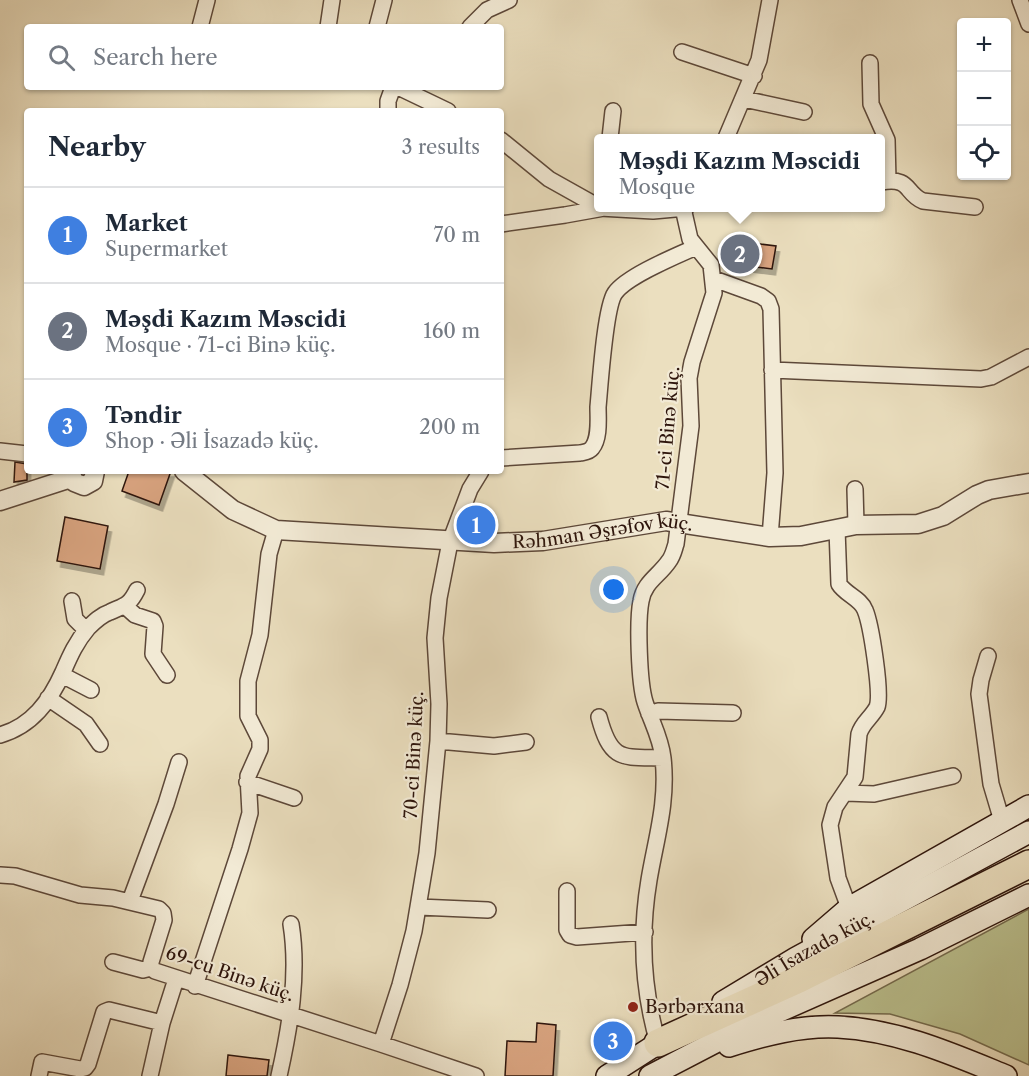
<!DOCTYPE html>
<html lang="en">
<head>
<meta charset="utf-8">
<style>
	:root { --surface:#fff; --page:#f6f6f7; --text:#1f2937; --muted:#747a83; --line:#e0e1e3; --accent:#8f2418 }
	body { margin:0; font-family:"Libre Caslon Text",serif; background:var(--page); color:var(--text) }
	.controls { position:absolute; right:18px; top:18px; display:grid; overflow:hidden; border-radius:6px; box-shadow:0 2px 4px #0004 }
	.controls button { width:54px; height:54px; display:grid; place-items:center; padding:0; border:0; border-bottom:2px solid var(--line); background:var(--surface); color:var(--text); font:30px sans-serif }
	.you { position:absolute; left:614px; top:590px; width:21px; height:21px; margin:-15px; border:4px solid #fff; border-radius:50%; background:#1a73e8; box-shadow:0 0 0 9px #1a73e833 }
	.badge { display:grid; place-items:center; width:39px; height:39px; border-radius:50%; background:var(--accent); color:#fff; font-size:20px; font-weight:700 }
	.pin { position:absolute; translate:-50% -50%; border:3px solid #fff; box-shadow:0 2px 6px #0006 }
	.popup { position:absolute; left:594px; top:134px; width:291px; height:78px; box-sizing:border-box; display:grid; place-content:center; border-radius:6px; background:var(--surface); filter:drop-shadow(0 2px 4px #0005); font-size:20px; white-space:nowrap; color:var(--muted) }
	.popup b { font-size:22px; color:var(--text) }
	.popup::after { content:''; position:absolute; left:50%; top:100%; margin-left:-12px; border:12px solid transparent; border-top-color:var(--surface) }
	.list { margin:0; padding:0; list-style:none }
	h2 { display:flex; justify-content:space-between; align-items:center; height:78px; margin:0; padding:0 24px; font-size:26px }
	h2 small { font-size:20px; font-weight:400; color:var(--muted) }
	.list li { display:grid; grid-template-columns:39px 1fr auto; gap:18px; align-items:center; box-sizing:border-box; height:96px; padding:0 24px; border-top:2px solid var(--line) }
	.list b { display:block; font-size:22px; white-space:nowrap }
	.list p { margin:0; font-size:20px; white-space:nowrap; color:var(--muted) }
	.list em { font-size:20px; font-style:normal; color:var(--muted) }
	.icon { flex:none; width:33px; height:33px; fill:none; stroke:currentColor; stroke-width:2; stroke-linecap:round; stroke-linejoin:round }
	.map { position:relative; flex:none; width:1029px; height:1076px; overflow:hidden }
	.search { position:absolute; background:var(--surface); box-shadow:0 2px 4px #0004; left:24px; top:24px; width:480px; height:66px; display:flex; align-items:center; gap:15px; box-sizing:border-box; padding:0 21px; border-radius:6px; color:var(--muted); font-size:22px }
	.panel { position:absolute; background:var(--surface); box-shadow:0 2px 4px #0004; left:24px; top:108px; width:480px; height:366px; border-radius:6px }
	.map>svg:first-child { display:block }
	.green { fill:#bbc18f; stroke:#746b4e; stroke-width:1.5 }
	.building { fill:#d8a37f; stroke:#2e150c; stroke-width:1.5; filter:url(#shadow) }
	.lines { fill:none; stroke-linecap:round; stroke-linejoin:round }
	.minor-casing { stroke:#5d4839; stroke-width:18 }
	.tertiary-casing { stroke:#5d4839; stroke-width:21 }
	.secondary-casing { stroke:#2e150c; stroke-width:24 }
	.motorway-casing { stroke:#2e150c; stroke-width:30 }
	.minor { stroke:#f2ead5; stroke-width:15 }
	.tertiary { stroke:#f2ead5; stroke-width:18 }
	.secondary { stroke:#f2ead5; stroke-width:21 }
	.motorway { stroke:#ebdfbf; stroke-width:27 }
	.poi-dot { fill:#8f2418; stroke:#f2ead5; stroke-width:2 }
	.labels { text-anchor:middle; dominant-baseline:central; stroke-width:4.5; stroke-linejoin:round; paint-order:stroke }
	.street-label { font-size:18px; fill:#2e150c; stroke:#f2ead5 }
	.poi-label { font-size:18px; fill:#2e150c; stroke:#f2ead5; text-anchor:start }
</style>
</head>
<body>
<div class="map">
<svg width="1029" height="1076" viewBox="0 0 1029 1076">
	<defs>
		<filter id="shadow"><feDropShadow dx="3.5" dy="6" stdDeviation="0" flood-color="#0004"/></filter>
	</defs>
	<rect width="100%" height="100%" fill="#ebdfbf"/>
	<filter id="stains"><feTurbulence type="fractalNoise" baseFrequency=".00333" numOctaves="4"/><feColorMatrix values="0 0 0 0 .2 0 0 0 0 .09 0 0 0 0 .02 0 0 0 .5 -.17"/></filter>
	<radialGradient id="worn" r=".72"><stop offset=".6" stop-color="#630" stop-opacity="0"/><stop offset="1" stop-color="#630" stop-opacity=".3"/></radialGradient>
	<path class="green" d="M1029,909v156l-69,-31 -70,-20 -55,-1z"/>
	<path class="building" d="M728,240l48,6 -4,23 -47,-6z
		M15,462l12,2v16l-13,2z
		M129,471h42l-12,34 -37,-14z
		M65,517l43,9 -8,43 -43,-8z
		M537,1023l19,2 -3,51h-48l2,-35 29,1z
		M228,1055l41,5 -2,16h-41z"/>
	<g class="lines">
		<defs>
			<path id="minor" d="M1020,0l9,24
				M200,27l7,-27
				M328,27l4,-27
				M377,27l7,-27
				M470,27l17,-17 22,-10
				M682,52l72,24
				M870,63l1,41 16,36 1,41
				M398,87l50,24
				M744,99l60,13
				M388,111v-10l5,-14
				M610,138l3,-27
				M726,138l33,-78 11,-60
				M501,140l48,39 50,28
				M881,182c31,-5 23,11 42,19l52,6
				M600,208l53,3 33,-3
				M501,224l64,-9 39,-7
				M714,279l47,17 7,5 3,8 4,164 -5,64
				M772,370l209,9 10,-2 38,-20
				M0,451l27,3
				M501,458l79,-5c5,-1 9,-1 12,-5 8,-10 6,-29 6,-41 2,-21 7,-100 17,-114 12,-17 61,-37 81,-46
				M855,489l1,36
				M837,529l2,55c6,10 22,15 26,26 6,14 17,84 12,97 -5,10 -15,16 -18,27l-4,43 -20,30 -5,18 8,53 11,30
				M72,601l3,18 11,11
				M125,606l10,9 18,6 2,5 -2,28 14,21
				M988,656l-7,24 -2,14 12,90 11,37
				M62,675l29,15
				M48,698l38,26 14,20
				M649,714l9,-3 75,2
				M599,717c12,45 23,40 64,41
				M0,735c32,-9 50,-34 63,-63 7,-16 13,-30 25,-44 6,-6 13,-13 22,-16 15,-7 19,-6 27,-22
				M438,741l56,5 32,-4
				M247,782l47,16
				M846,793l28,1 79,-18
				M0,875l15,1 65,19 33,3 46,11 4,4 1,7 -13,42v6l4,3 226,73 95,32
				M567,891v39l3,5 7,2 68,-5
				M130,901l36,-97 13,-42
				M419,907l69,3
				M113,962l30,8 8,-2
				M195,986l45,-137 10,-36 -2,-37 12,-27v-9l-12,-24v-35l12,-46 9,-81 7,-24
				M658,1043c-15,-52 -18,-109 -9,-163 7,-42 19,-78 14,-122 -2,-20 -12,-37 -18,-56 -6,-19 -8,-81 -4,-101 3,-19 18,-25 28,-40 4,-5 5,-11 7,-17l15,-118 -2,-48 3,-16 22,-69 -3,-28 -21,-26 -7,-31
				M381,1044l19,-59 14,-54 13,-78 11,-112 1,-37 -4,-66 4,-40 11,-56 20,-53 11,-18
				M39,1076l3,-14 38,7 5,-1 3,-4 16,-52 5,-2 53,13
				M150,1076l12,-53 14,-44
				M279,1076c11,-49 20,-102 12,-152"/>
			<g id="tertiary">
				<path d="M70,471l4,11 10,4 9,-5 2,-10"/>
				<path id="s1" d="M184,471l49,39 43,20 218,13 49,-2 123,-20 104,16 31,-1 55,-11 62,-1 25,-8 34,-21 12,-5 40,-7"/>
				<path d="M0,501l71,-23"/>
			</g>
			<g id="secondary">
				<path d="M813,939l36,-31 180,-102"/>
				<path id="s2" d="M723,1002l73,-44 233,-126"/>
				<path d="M729,1046c35,-11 72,-21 109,-19 60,3 114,27 168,49"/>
				<path d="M607,1076l64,-41"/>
				<path d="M650,1076l98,-51 172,-76 109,-54"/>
			</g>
			<path id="motorway" d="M658,1043l141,-64 230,-115"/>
		</defs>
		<use href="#minor" class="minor-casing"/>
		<use href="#tertiary" class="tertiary-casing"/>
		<use href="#secondary" class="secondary-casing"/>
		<use href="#motorway" class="motorway-casing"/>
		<use href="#minor" class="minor"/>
		<use href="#tertiary" class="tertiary"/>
		<use href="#secondary" class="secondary"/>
		<use href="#motorway" class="motorway"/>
	</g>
	<circle class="poi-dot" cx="633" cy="1007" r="6"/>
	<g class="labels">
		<g class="street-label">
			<text transform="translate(668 428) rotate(-85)">71-ci Binə küç.</text>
			<text stroke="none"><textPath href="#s1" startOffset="438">Rəhman Əşrəfov küç.</textPath></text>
			<text transform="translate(414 755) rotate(-87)">70-ci Binə küç.</text>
			<text stroke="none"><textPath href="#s2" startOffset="106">Əli İsazadə küç.</textPath></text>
			<text transform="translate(230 974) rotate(19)">69-cu Binə küç.</text>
		</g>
		<g class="poi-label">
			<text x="645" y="1007">Bərbərxana</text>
		</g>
	</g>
	<rect width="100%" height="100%" filter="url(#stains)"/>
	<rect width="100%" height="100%" fill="url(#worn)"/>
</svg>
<div class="controls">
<button>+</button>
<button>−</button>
<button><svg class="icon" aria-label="locate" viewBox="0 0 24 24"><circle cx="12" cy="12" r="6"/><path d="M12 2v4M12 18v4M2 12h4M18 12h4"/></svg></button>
</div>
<div class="you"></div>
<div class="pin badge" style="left:476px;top:525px;background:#3f7fe0">1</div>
<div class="pin badge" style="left:740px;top:254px;background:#6b7280">2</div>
<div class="popup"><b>Məşdi Kazım Məscidi</b>Mosque</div>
<div class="pin badge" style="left:613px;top:1041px;background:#3f7fe0">3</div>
<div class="search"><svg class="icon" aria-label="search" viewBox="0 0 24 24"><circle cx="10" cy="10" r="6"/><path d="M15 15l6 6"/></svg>Search here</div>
<section class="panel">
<h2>Nearby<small>3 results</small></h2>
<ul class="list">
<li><span class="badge" style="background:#3f7fe0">1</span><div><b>Market</b><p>Supermarket</p></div><em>70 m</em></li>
<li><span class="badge" style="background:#6b7280">2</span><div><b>Məşdi Kazım Məscidi</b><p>Mosque · 71-ci Binə küç.</p></div><em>160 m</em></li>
<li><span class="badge" style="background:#3f7fe0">3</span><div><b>Təndir</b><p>Shop · Əli İsazadə küç.</p></div><em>200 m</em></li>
</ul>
</section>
</div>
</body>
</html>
